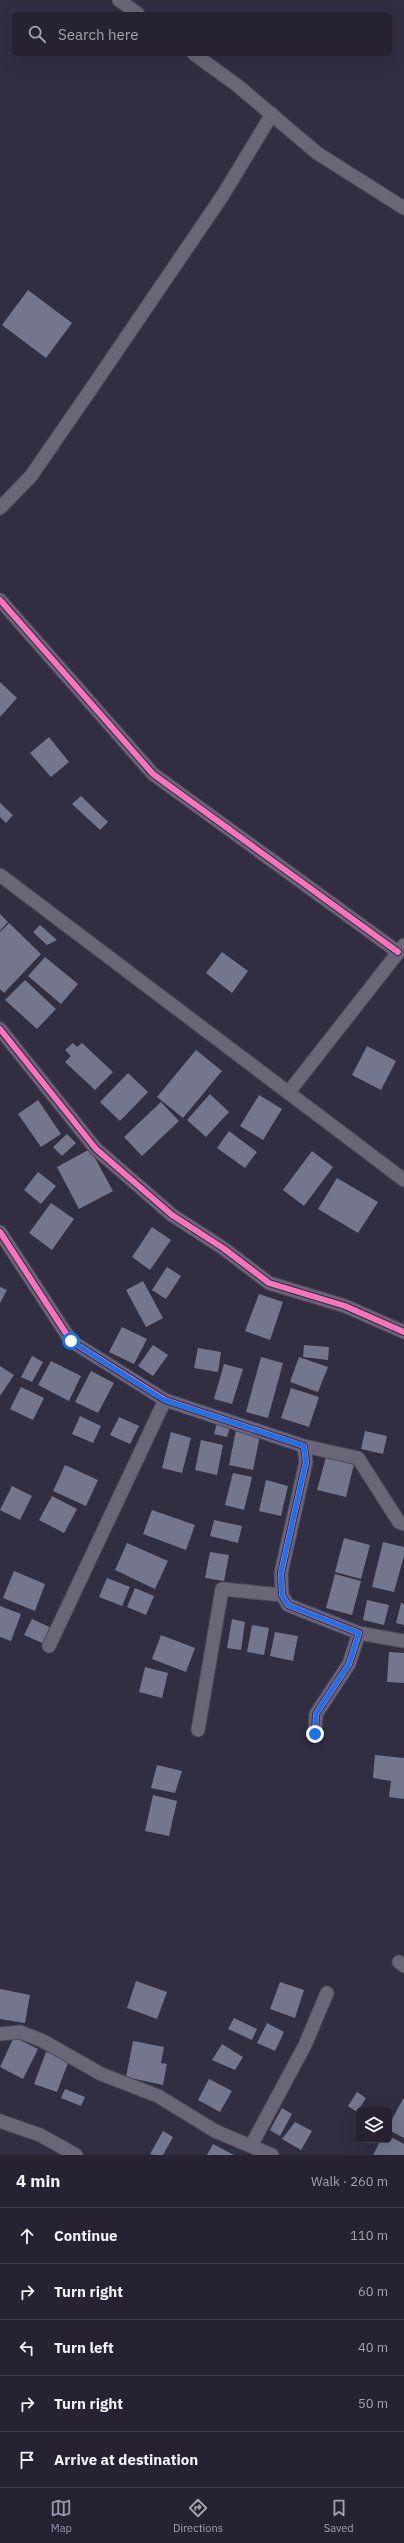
<!DOCTYPE html>
<html lang="en">
<head>
<meta charset="utf-8">
<style>
	:root { --surface:#262232; --page:#2e2a3a; --text:#f1f3f6; --muted:#a4a4ac; --line:#423f4d; --accent:#9d99af }
	body { margin:0; font-family:"IBM Plex Sans",sans-serif; background:var(--page); color:var(--text) }
	.controls { position:absolute; right:12px; bottom:12px; display:grid; overflow:hidden; border-radius:6px; box-shadow:0 4px 16px #0002 }
	.controls button { width:36px; height:36px; display:grid; place-items:center; padding:0; border:0; border-bottom:1px solid var(--line); background:var(--surface); color:var(--text); font:20px sans-serif }
	.stop { position:absolute; width:12px; height:12px; margin:-9px; border:3px solid #1a73e8; border-radius:50%; background:#fff }
	.stop.end { background:#1a73e8; border-color:#fff; box-shadow:0 1px 4px #0008 }
	.list { margin:0; padding:0; list-style:none }
	h2 { display:flex; justify-content:space-between; align-items:center; height:52px; margin:0; padding:0 16px; font-size:17px }
	h2 small { font-size:13px; font-weight:400; color:var(--muted) }
	.list li { display:grid; grid-template-columns:26px 1fr auto; gap:12px; align-items:center; box-sizing:border-box; height:56px; padding:0 16px; border-top:1px solid var(--line) }
	.list b { display:block; font-size:15px; white-space:nowrap }
	.list em { font-size:13px; font-style:normal; color:var(--muted) }
	.icon { flex:none; width:22px; height:22px; fill:none; stroke:currentColor; stroke-width:2; stroke-linecap:round; stroke-linejoin:round }
	.map { position:relative; flex:none; width:404px; height:2155px; overflow:hidden }
	.search { position:absolute; background:var(--surface); box-shadow:0 4px 16px #0002; left:12px; right:12px; top:12px; height:44px; display:flex; align-items:center; gap:10px; box-sizing:border-box; padding:0 14px; border-radius:6px; color:var(--muted); font-size:15px }
	.sheet { height:332px; background:var(--surface) }
	nav { display:flex; justify-content:space-around; align-items:center; box-sizing:border-box; height:56px; border-top:1px solid var(--line); background:var(--surface); font-size:11px; color:var(--muted) }
	nav a { display:grid; justify-items:center; gap:2px }
	nav .on { color:var(--accent) }
	.map>svg:first-child { display:block }
	.building { fill:#73768c }
	.lines { fill:none; stroke-linecap:round; stroke-linejoin:round }
	.minor-casing { stroke:#4d495a; stroke-width:15 }
	.minor { stroke:#696777; stroke-width:13 }
	.cycleway-casing { stroke:#2d264a; stroke-width:8 }
	.cycleway { stroke:#fb73b8; stroke-width:6 }
	.route { stroke:#1a73e8; stroke-width:5 }
</style>
</head>
<body>
<div class="map">
<svg width="404" height="2155" viewBox="0 0 404 2155">
	<rect width="100%" height="100%" fill="#322e42"/>
	<path class="building" d="M28,290l44,33 -26,35 -44,-33z
		M0,682l17,16 -17,19z
		M49,737l20,25 -18,15 -21,-24z
		M81,796l27,26 -8,8 -28,-26z
		M0,803l13,12 -7,8 -6,-6z
		M0,914l8,8 -8,9z
		M9,923l32,31 -37,39 -4,-4v-57z
		M40,925l17,15 -10,5 -14,-13z
		M222,952l26,19 -16,22 -26,-20z
		M45,957l33,27 -17,20 -33,-28z
		M25,980l31,29 -19,20 -32,-29z
		M73,1043l4,4 5,-4 31,29 -18,18 -30,-28 6,-6 -6,-6z
		M367,1046l29,15 -15,29 -29,-15z
		M196,1050l26,21 -39,47 -26,-21z
		M128,1073l20,19 -28,29 -20,-19z
		M210,1094l19,18 -23,25 -19,-17z
		M259,1095l23,14 -19,31 -23,-14z
		M38,1100l23,34 -20,13 -23,-33z
		M161,1102l18,19 -37,35 -18,-19z
		M229,1131l28,21 -12,16 -28,-20z
		M67,1134l9,9 -14,13 -9,-9z
		M90,1149l23,42 -34,18 -22,-42z
		M312,1151l21,16 -29,39 -21,-16z
		M38,1172l18,14 -15,18 -17,-14z
		M337,1178l41,24 -20,31 -40,-24z
		M51,1203l23,16 -22,31 -23,-17z
		M152,1227l19,13 -21,30 -18,-13z
		M167,1267l14,9 -15,23 -14,-9z
		M143,1281l20,37 -17,9 -20,-37z
		M0,1287l7,3 -7,13z
		M259,1294l24,8 -13,38 -25,-9z
		M122,1327l25,12 -13,25 -25,-12z
		M153,1345l15,10 -15,21 -15,-10z
		M304,1345l25,2 -1,13 -25,-3z
		M198,1348l23,4 -3,20 -24,-4z
		M32,1356l11,6 -11,20 -11,-5z
		M261,1357l22,6 -15,55 -22,-6z
		M299,1357l29,10 -10,25 -28,-10z
		M51,1361l30,15 -12,25 -31,-16z
		M224,1364l19,5 -11,35 -18,-5z
		M0,1366l14,9 -14,21z
		M91,1371l23,12 -16,30 -23,-11z
		M21,1387l23,11 -11,22 -23,-11z
		M291,1388l28,9 -10,30 -28,-9z
		M80,1416l21,10 -8,17 -21,-9z
		M119,1417l20,9 -9,18 -20,-9z
		M217,1423l13,4 -3,10 -13,-3z
		M236,1430l24,5 -7,35 -24,-5z
		M365,1431l22,5 -4,18 -22,-5z
		M171,1432l20,6 -9,35 -20,-5z
		M201,1440l22,5 -6,30 -22,-5z
		M326,1457l28,7 -8,33 -29,-7z
		M65,1465l33,15 -12,26 -33,-15z
		M233,1473l19,4 -8,33 -19,-5z
		M266,1480l22,6 -7,30 -22,-5z
		M12,1486l20,10 -12,24 -20,-10z
		M52,1496l25,13 -13,24 -25,-13z
		M152,1510l43,15 -9,25 -43,-16z
		M214,1520l28,6 -4,17 -28,-7z
		M344,1538l26,7 -9,34 -26,-7z
		M383,1542l21,5v9l-10,36 -22,-5z
		M127,1543l41,18 -13,28 -40,-19z
		M210,1552l19,3 -5,26 -19,-3z
		M14,1571l31,13 -10,27 -32,-13z
		M335,1574l26,7 -9,34 -26,-7z
		M107,1578l23,9 -8,19 -23,-9z
		M135,1588l19,8 -8,19 -19,-8z
		M367,1600l22,5 -5,20 -21,-5z
		M401,1603l3,1v21l-8,-2z
		M0,1606l21,8 -10,27 -11,-4z
		M32,1619l24,11 -7,16 -25,-11z
		M232,1619l13,3 -4,28 -14,-2z
		M252,1625l17,3 -5,27 -17,-3z
		M275,1632l23,4 -5,25 -23,-5z
		M161,1635l34,13 -9,24 -34,-13z
		M389,1652l15,1v30l-17,-1z
		M145,1667l23,6 -6,25 -23,-6z
		M375,1755l29,3v41l-15,-2 2,-16 -18,-3z
		M157,1765l25,6 -7,22 -24,-5z
		M153,1795l24,6 -8,35 -24,-5z
		M136,1981l31,11 -10,27 -30,-11z
		M280,1982l24,8 -9,28 -25,-9z
		M0,1989l30,6 -5,28 -25,-4z
		M234,2018l23,11 -5,11 -24,-11z
		M267,2023l17,9 -9,19 -18,-8z
		M14,2037l24,12 -15,30 -23,-12z
		M133,2041l31,6 -3,16 6,1 -4,21 -37,-8z
		M222,2044l21,13 -8,13 -23,-10z
		M46,2052l23,8 -12,32 -23,-8z
		M209,2079l23,12 -12,21 -22,-12z
		M65,2089l20,8 -4,9 -20,-8z
		M357,2092l9,6 -9,14 -9,-6z
		M403,2099h1v39l-15,-8v-5z
		M282,2108l10,6 -12,22 -10,-6z
		M295,2122l17,9 -11,19 -19,-11z
		M163,2131l10,6 -10,18h-10l-3,-1z
		M389,2136l15,8v11h-31l8,-15h8z
		M213,2144l21,11h-27z"/>
	<g class="lines">
		<defs>
			<path id="minor" d="M119,0l19,14
				M194,54l44,32 79,67 87,55
				M0,508l31,-32 60,-87 132,-194 49,-81
				M0,600l153,174 245,178
				M0,875l404,305
				M0,1029l96,120 76,66 51,33 46,35 76,23 59,26
				M288,1093l116,-148
				M0,1232l71,109 94,59 139,46 2,16 -25,111 1,22 6,10 71,28 -10,31 -33,50 -1,20
				M304,1446l54,12 41,64 5,2
				M359,1633l45,8
				M49,1646l116,-246
				M198,1730l24,-141 60,6
				M399,1962l5,4
				M0,2034l20,-2 23,9 58,33 57,22 57,35 57,24
				M0,2121l40,14 36,20
				M251,2146l54,-101 22,-52"/>
		</defs>
		<use href="#minor" class="minor-casing"/>
		<use href="#minor" class="minor"/>
		<defs>
			<path id="cycleway" d="M0,600l153,174 245,178
				M0,1029l96,120 76,66 51,33 46,35 76,23 59,26
				M0,1232l71,109 94,59 139,46 2,16 -25,111 1,22 6,10 71,28 -10,31 -33,50 -1,20"/>
		</defs>
		<use href="#cycleway" class="cycleway-casing"/>
		<use href="#cycleway" class="cycleway"/>
	</g>
	<g class="lines">
		<path class="route" d="M71,1341l93,59 140,46 2,16 -25,111 1,22 6,10 71,28 -10,31 -33,50 -1,20"/>
	</g>
</svg>
<div class="controls">
<button><svg class="icon" aria-label="layers" viewBox="0 0 24 24"><path d="M12 4l9 5-9 5-9-5zM3 14l9 5 9-5"/></svg></button>
</div>
<div class="stop" style="left:71px;top:1341px"></div>
<div class="stop end" style="left:315px;top:1734px"></div>
<div class="search"><svg class="icon" aria-label="search" viewBox="0 0 24 24"><circle cx="10" cy="10" r="6"/><path d="M15 15l6 6"/></svg>Search here</div>
</div>
<section class="sheet">
<h2>4 min<small>Walk · 260 m</small></h2>
<ul class="list">
<li><svg class="icon" aria-label="ahead" viewBox="0 0 24 24"><path d="M12 20V5M6 11l6-6 6 6"/></svg><div><b>Continue</b></div><em>110 m</em></li>
<li><svg class="icon" aria-label="right" viewBox="0 0 24 24"><path d="M7 20v-9h11M14 6l5 5-5 5"/></svg><div><b>Turn right</b></div><em>60 m</em></li>
<li><svg class="icon" aria-label="left" viewBox="0 0 24 24"><path d="M17 20v-9H6M10 6l-5 5 5 5"/></svg><div><b>Turn left</b></div><em>40 m</em></li>
<li><svg class="icon" aria-label="right" viewBox="0 0 24 24"><path d="M7 20v-9h11M14 6l5 5-5 5"/></svg><div><b>Turn right</b></div><em>50 m</em></li>
<li><svg class="icon" aria-label="arrive" viewBox="0 0 24 24"><path d="M6 21V4h12l-3 4 3 4H6"/></svg><div><b>Arrive at destination</b></div></li>
</ul>
</section>
<nav>
<a class="on"><svg class="icon" aria-label="map" viewBox="0 0 24 24"><path d="M3 6l6-2 6 2 6-2v14l-6 2-6-2-6 2zM9 4v14M15 6v14"/></svg>Map</a>
<a><svg class="icon" aria-label="directions" viewBox="0 0 24 24"><path d="M12 3l9 9-9 9-9-9zM9 14v-3h6M13 9l2 2-2 2"/></svg>Directions</a>
<a><svg class="icon" aria-label="saved" viewBox="0 0 24 24"><path d="M7 4h10v16l-5-4-5 4z"/></svg>Saved</a>
</nav>
</body>
</html>
